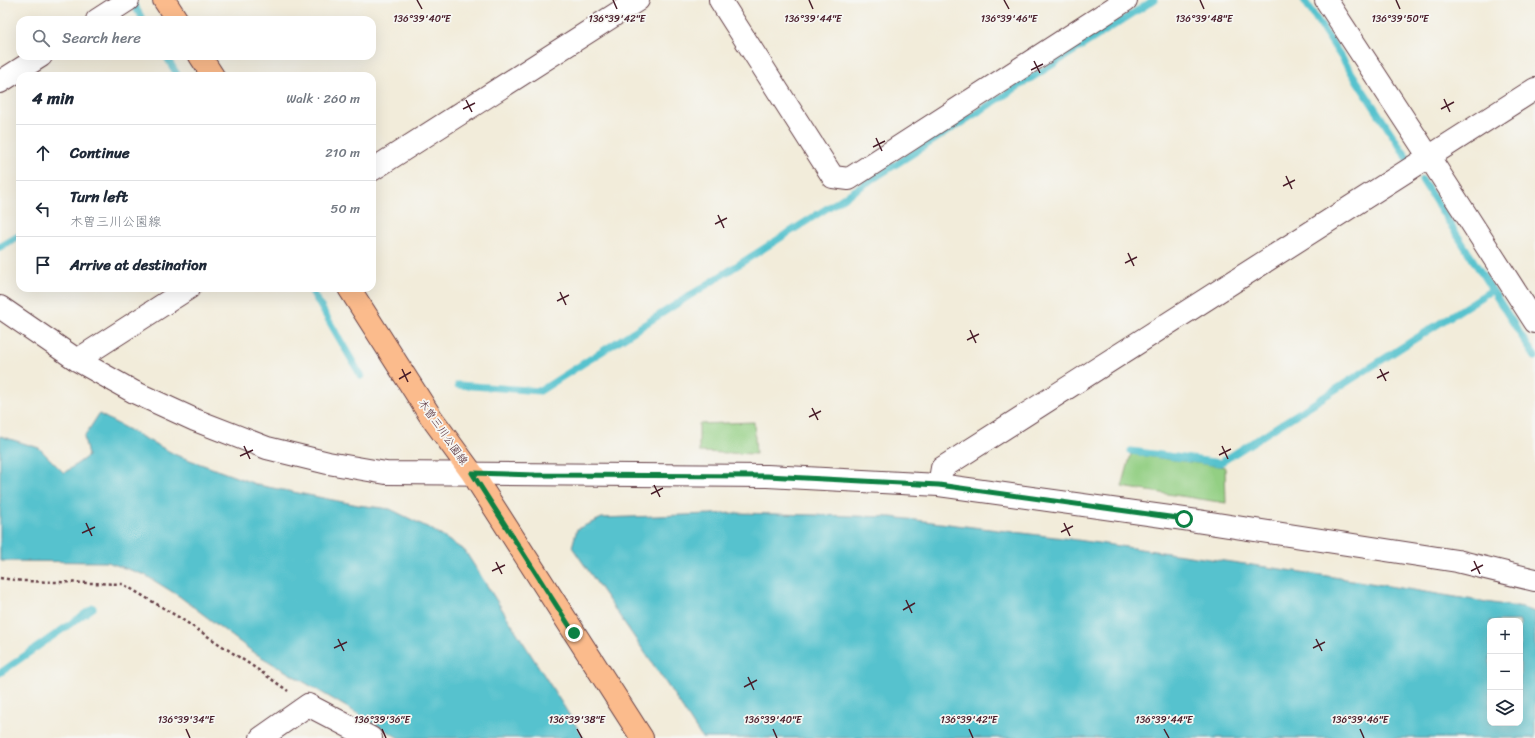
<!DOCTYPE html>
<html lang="en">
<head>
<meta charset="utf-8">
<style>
	:root { --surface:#fff; --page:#f6f6f7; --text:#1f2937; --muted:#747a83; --line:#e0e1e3 }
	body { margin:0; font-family:Sriracha,"Klee One",sans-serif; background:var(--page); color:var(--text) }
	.controls { position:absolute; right:12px; bottom:12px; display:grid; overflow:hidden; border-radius:8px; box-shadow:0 4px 16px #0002 }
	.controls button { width:36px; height:36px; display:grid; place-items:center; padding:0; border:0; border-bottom:1px solid var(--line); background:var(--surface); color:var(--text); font:20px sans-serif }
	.stop { position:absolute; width:12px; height:12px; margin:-9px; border:3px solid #0b8043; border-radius:50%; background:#fff }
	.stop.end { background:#0b8043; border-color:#fff; box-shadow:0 1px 4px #0008 }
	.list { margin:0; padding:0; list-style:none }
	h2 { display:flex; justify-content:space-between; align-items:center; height:52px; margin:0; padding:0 16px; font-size:17px }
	h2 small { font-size:13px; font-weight:400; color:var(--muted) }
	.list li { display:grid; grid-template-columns:26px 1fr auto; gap:12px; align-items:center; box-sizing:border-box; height:56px; padding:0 16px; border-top:1px solid var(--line) }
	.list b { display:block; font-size:15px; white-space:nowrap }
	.list p { margin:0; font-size:13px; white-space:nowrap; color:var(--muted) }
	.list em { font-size:13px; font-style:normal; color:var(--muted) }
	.icon { flex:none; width:22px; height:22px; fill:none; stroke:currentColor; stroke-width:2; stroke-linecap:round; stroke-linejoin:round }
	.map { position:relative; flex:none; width:1535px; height:738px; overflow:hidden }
	.search { position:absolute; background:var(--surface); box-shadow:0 4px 16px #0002; left:16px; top:16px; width:360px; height:44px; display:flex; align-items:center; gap:10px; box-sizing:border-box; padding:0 14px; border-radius:12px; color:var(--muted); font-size:15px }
	.panel { position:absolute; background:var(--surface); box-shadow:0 4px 16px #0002; left:16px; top:72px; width:360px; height:220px; border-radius:12px }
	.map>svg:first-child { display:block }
	.green { fill:#93cf83; stroke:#6e7757 }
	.water { fill:#56c2ce; stroke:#50707c; fill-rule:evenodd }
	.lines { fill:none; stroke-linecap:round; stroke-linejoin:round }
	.stream { stroke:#56c2ce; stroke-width:7 }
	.minor-casing { stroke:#633e45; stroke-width:24 }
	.major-casing { stroke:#633e45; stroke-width:24 }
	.path { stroke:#633e45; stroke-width:2.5; stroke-dasharray:3 3; stroke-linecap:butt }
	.minor { stroke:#fff; stroke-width:22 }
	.major { stroke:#fbbb8c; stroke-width:22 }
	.route { stroke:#0b8043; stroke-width:5 }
	.ticks { fill:none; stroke:#4a1f2b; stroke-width:1.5 }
	.labels { text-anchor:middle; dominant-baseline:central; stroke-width:3.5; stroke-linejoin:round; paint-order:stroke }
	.street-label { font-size:11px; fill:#4a1f2b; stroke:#f6f6f2 }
	.ticks-label { font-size:10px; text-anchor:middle; fill:#4a1f2b; stroke:#f6f6f2; stroke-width:3.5; stroke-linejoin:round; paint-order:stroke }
</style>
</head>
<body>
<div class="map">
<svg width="1535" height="738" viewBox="0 0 1535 738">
	<rect width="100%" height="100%" fill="#f6f6f2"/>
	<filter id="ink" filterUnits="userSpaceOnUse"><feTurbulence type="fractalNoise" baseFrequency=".025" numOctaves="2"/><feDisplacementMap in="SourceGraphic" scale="8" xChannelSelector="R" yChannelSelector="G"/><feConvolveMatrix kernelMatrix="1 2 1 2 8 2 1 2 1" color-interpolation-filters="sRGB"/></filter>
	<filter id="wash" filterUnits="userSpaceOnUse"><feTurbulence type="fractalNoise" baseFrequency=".012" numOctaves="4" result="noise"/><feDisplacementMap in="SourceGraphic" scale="16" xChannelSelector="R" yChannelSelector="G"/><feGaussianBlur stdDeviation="0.9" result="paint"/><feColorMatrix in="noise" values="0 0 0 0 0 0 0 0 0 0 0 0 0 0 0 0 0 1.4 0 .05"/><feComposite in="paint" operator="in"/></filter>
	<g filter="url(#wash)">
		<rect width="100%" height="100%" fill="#f2ecda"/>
		<path class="green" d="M754,422l2,32 -57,-2v-28z
			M1131,454l94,13 1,36 -104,-16z"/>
		<path class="water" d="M99,414l77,41 82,30 100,20 32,4 41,20 34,22 119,187h-185l-146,-86 -74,-56 -34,-21 -38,-13 -107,-1v-125l39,12 25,25 24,-17 -4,-19z
			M738,513l153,4 172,21 252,36 208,34 12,4v126h-833l-32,-49 -98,-142 5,-18 25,-11zM1490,621h30v102h-30z"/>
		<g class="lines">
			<path class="stream" d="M1304,0l104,159
				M134,5l9,15
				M166,56l12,20
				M1422,180l113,177
				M0,247l20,-12
				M310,288l51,88
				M458,385l82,6 614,-391
				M1131,451l89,12 272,-173
				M0,673l93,-65"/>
		</g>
	</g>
	<g filter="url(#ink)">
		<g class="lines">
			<defs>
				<path id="minor" d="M720,0l113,177 16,2 277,-179
					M1326,0l103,157 106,165
					M97,20l31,-20
					M0,82l41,-26
					M372,170l266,-170
					M0,307l77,53 57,32 61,28 72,28 61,15 58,10 381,3 172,9 245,34 273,42 78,19
					M77,360l112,-72
					M939,485l3,-17 593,-379
					M261,738l47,-33 63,33"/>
				<path id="major" d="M164,0l13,20
					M200,56l13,20
					M349,288l82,129 41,56 170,265"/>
			</defs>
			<use href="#minor" class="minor-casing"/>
			<use href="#major" class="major-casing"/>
			<path class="path" d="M0,578l23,3 100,3 57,34 80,53 28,20"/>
			<use href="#minor" class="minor"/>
			<use href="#major" class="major"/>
		</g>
	</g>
	<g class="lines" filter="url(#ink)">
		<path class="route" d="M574,633l-102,-160 63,2 232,1 172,9 245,34"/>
	</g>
	<path class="ticks" d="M417,0l5,9M613,0l4,9M809,0l4,9M1004,0l5,9M1200,0l4,9M1396,0l4,9M1034,61l6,12M1031,70l12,-6M1444,99l6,13M466,100l6,12M463,109l12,-6M1441,109l13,-7M876,138l6,13M873,147l12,-6M1286,176l6,13M1283,186l12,-6M718,215l6,13M715,224l12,-6M1128,253l6,13M1125,263l12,-6M560,292l6,13M557,301l12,-6M970,330l6,13M967,340l12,-6M402,369l6,13M1380,369l6,12M1377,378l12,-6M399,379l12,-7M812,408l6,12M809,417l12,-6M244,446l6,13M1222,446l6,13M1219,455l12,-6M240,456l13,-6M654,485l6,12M651,494l12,-6M86,523l6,13M1064,523l6,13M1061,532l12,-6M82,533l13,-6M1474,561l6,13M496,562l6,12M492,571l13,-6M1471,571l12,-6M906,600l6,13M903,610l12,-7M338,639l6,12M1316,639l6,12M334,648l13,-6M1313,648l12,-6M748,677l6,13M744,687l13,-7M186,729l4,9M382,729l4,9M577,729l5,9M773,729l4,9M969,729l4,9M1164,729l5,9M1360,729l4,9"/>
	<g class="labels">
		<g class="street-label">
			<text transform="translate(443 432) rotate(55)">木曽三川公園線</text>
		</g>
	</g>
	<g class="ticks-label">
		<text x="422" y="22">136°39'40"E</text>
		<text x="617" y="22">136°39'42"E</text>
		<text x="813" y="22">136°39'44"E</text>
		<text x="1009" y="22">136°39'46"E</text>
		<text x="1400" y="22">136°39'50"E</text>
		<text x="1204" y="22">136°39'48"E</text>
		<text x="186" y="723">136°39'34"E</text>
		<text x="382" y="723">136°39'36"E</text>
		<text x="577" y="723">136°39'38"E</text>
		<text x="773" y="723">136°39'40"E</text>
		<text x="969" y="723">136°39'42"E</text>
		<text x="1164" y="723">136°39'44"E</text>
		<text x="1360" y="723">136°39'46"E</text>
	</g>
</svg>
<div class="controls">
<button>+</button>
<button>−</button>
<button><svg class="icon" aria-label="layers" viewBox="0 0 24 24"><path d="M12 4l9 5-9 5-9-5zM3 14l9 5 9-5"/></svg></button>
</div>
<div class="stop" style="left:1184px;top:519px"></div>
<div class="stop end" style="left:574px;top:633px"></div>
<div class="search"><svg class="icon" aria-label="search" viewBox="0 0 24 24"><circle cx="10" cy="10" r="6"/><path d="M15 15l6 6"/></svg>Search here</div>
<section class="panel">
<h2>4 min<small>Walk · 260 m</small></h2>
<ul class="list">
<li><svg class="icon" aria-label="ahead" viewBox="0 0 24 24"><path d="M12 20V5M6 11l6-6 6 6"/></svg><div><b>Continue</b></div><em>210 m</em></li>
<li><svg class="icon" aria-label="left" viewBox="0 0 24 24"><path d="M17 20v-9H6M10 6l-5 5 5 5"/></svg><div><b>Turn left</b><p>木曽三川公園線</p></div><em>50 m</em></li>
<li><svg class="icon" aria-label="arrive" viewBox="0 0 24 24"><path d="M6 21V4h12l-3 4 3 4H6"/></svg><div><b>Arrive at destination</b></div></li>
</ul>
</section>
</div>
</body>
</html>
